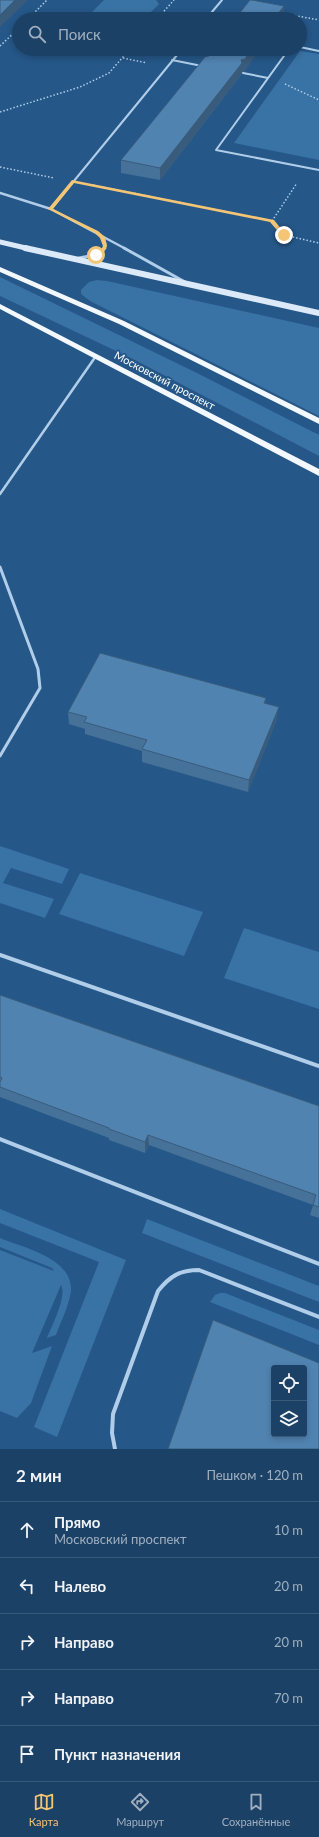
<!DOCTYPE html>
<html lang="ru">
<head>
<meta charset="utf-8">
<style>
	:root { --surface:#1c4166; --page:#25486c; --text:#f1f3f6; --muted:#a0afbf; --line:#3a5a7a; --accent:#f3c575 }
	body { margin:0; font-family:Lato,sans-serif; background:var(--page); color:var(--text) }
	.controls { position:absolute; right:12px; bottom:12px; display:grid; overflow:hidden; border-radius:4px; box-shadow:0 2px 6px #0003 }
	.controls button { width:36px; height:36px; display:grid; place-items:center; padding:0; border:0; border-bottom:1px solid var(--line); background:var(--surface); color:var(--text); font:20px sans-serif }
	.stop { position:absolute; width:12px; height:12px; margin:-9px; border:3px solid #f3c575; border-radius:50%; background:#fff }
	.stop.end { background:#f3c575; border-color:#fff; box-shadow:0 1px 4px #0008 }
	.list { margin:0; padding:0; list-style:none }
	h2 { display:flex; justify-content:space-between; align-items:center; height:52px; margin:0; padding:0 16px; font-size:17px }
	h2 small { font-size:13px; font-weight:400; color:var(--muted) }
	.list li { display:grid; grid-template-columns:26px 1fr auto; gap:12px; align-items:center; box-sizing:border-box; height:56px; padding:0 16px; border-top:1px solid var(--line) }
	.list b { display:block; font-size:15px; white-space:nowrap }
	.list p { margin:0; font-size:13px; white-space:nowrap; color:var(--muted) }
	.list em { font-size:13px; font-style:normal; color:var(--muted) }
	.icon { flex:none; width:22px; height:22px; fill:none; stroke:currentColor; stroke-width:2; stroke-linecap:round; stroke-linejoin:round }
	.map { position:relative; flex:none; width:319px; height:1449px; overflow:hidden }
	.search { position:absolute; background:var(--surface); box-shadow:0 2px 6px #0003; left:12px; right:12px; top:12px; height:44px; display:flex; align-items:center; gap:10px; box-sizing:border-box; padding:0 14px; border-radius:22px; color:var(--muted); font-size:15px }
	.sheet { height:332px; background:var(--surface) }
	nav { display:flex; justify-content:space-around; align-items:center; box-sizing:border-box; height:56px; border-top:1px solid var(--line); background:var(--surface); font-size:11px; color:var(--muted) }
	nav a { display:grid; justify-items:center; gap:2px }
	nav .on { color:var(--accent) }
	.map>svg:first-child { display:block }
	.green { fill:#3972a4 }
	.lines { fill:none; stroke-linecap:round; stroke-linejoin:round }
	.path { stroke:#b0cee9; stroke-width:1.5; stroke-dasharray:1.5 2; stroke-linecap:butt }
	.service-far3 { stroke:#b0cee9; stroke-width:2 }
	.service-far2 { stroke:#b0cee9; stroke-width:2.5 }
	.service-far1 { stroke:#b0cee9; stroke-width:3 }
	.service { stroke:#b0cee9; stroke-width:4 }
	.minor-far1 { stroke:#b0cee9; stroke-width:2.5 }
	.minor { stroke:#b0cee9; stroke-width:3 }
	.secondary-far1 { stroke:#dbe9f8; stroke-width:5 }
	.secondary { stroke:#dbe9f8; stroke-width:6 }
	.primary { fill:#f3f8fe; fill-rule:evenodd }
	.wall { fill:#467198 }
	.shaded-wall { fill:#395c7c }
	.building { fill:#5183b1; stroke:#395c7c; fill-rule:evenodd }
	.route { fill:#f3c575 }
	.labels { text-anchor:middle; dominant-baseline:central; stroke-width:3.5; stroke-linejoin:round; paint-order:stroke }
	.street-label { font-size:11px; fill:#fff; stroke:#255788 }
</style>
</head>
<body>
<div class="map">
<svg width="319" height="1449" viewBox="0 0 319 1449">
	<rect width="100%" height="100%" fill="#255788"/>
	<path class="green" d="M104,0h52l3,4 -15,15h-59z
		M300,51l19,3v106l-85,-17z
		M0,277l199,97 120,61v21l-186,-97 -133,-63z
		M97,280l10,1 212,47v88l-229,-115 -9,-7v-4l8,-8z
		M0,846l69,23 -7,15 -51,-16 -8,15 51,16 -9,19 -45,-15z
		M80,873l123,39 -19,44 -125,-42z
		M244,928l75,24v57l-95,-31z
		M0,1209l126,51 -69,177 -23,-10 65,-165 -99,-39z
		M147,1219l172,67v16l-177,-69z
		M0,1238c24,10 73,20 71,53 -2,15 -10,30 -15,44l-9,3c5,-13 20,-41 14,-53l-29,68 20,-7 -21,57 -14,15 -17,-7v-161l54,21 -2,-3 -52,-21z
		M220,1293h5l94,37v15l-109,-43 5,-7z"/>
	<g class="lines">
		<path class="path" d="M281,13l38,7
			M28,19l19,-19
			M157,19l17,-19
			M0,46l19,-18
			M123,58l24,5
			M285,84l34,16
			M0,112l80,-25 29,-14 21,-24
			M0,167l54,11
			M93,185l179,36 12,14 35,8
			M272,221l25,-38"/>
		<path class="service-far3" d="M206,19l16,-19
			M300,47l19,4
			M289,49l-73,101 103,20
			M172,60l30,6
			M243,73l25,5
			M51,209l131,-160"/>
		<path class="service-far2" d="M0,494l96,-138"/>
		<path class="service-far1" d="M0,567l38,102 2,19 -40,68"/>
		<path class="service" d="M0,955l319,111
			M0,1139l319,125
			M115,1449l-3,-16 1,-19 45,-123c12,-15 22,-21 41,-21l120,47"/>
		<path class="minor-far1" d="M0,193l51,16 75,40
			M100,235c4,5 7,8 4,14"/>
		<path class="minor" d="M124,248l61,34
			M79,258l16,-3 10,-7"/>
		<path class="secondary-far1" d="M0,242l30,7"/>
		<path class="secondary" d="M25,248l294,65"/>
		<path class="primary" d="M0,267l124,54 195,97v6l-200,-100 -119,-52z
			M0,304l319,165v7l-319,-167z"/>
	</g>
	<path class="wall" d="M208,53l37,18 -3,1 -1,3 -81,105 -39,-7v-13l87,-104z
		M266,698l-1,6 12,15 -29,73 -106,-30v-11l-57,-17v-5l-16,-5 -1,-12z
		M0,995l319,111v112l-9,-3 3,-10 -164,-60 -4,8 -36,-13v-2l-109,-41z"/>
	<path class="shaded-wall" d="M15,0h13l-28,27v-12z
		M284,6v11l-2,2h-8z
		M252,49h8l-15,22 -3,1 -1,3 -81,105v-12l81,-108z
		M279,707l-2,12 -29,73 1,-12z
		M148,1135l1,10 -4,8v-11z"/>
	<path class="building" d="M0,0h15l-15,15z
		M250,0h2l32,6 -10,13h-39z
		M211,49h41l-7,10 -4,1 1,3 -82,105 -39,-8 84,-103 4,-1 -1,-3z
		M100,653l166,45 -2,5 15,4 -30,73 -107,-31 5,-9 -63,-18 3,-5 -19,-5z
		M0,995l319,111v101l-6,-2 3,-10 -168,-60 -3,7 -36,-13v-1l-109,-41v-5l2,-4 -2,-1z
		M213,1320l106,43v86h-151zM274,1368h30v66h-30z"/>
	<path class="route" d="M72,180l202,40 12,15 -4,1 -12,-14 -196,-39 -21,26 45,22 7,6 2,9 -3,6 -10,4v-2l7,-4 2,-4 -3,-8 -5,-5 -47,-24z"/>
	<g class="labels">
		<g class="street-label">
			<text transform="translate(165 380) rotate(28)">Московский проспект</text>
		</g>
	</g>
</svg>
<div class="controls">
<button><svg class="icon" aria-label="locate" viewBox="0 0 24 24"><circle cx="12" cy="12" r="6"/><path d="M12 2v4M12 18v4M2 12h4M18 12h4"/></svg></button>
<button><svg class="icon" aria-label="layers" viewBox="0 0 24 24"><path d="M12 4l9 5-9 5-9-5zM3 14l9 5 9-5"/></svg></button>
</div>
<div class="stop" style="left:96px;top:255px"></div>
<div class="stop end" style="left:284px;top:235px"></div>
<div class="search"><svg class="icon" aria-label="search" viewBox="0 0 24 24"><circle cx="10" cy="10" r="6"/><path d="M15 15l6 6"/></svg>Поиск</div>
</div>
<section class="sheet">
<h2>2 мин<small>Пешком · 120 m</small></h2>
<ul class="list">
<li><svg class="icon" aria-label="ahead" viewBox="0 0 24 24"><path d="M12 20V5M6 11l6-6 6 6"/></svg><div><b>Прямо</b><p>Московский проспект</p></div><em>10 m</em></li>
<li><svg class="icon" aria-label="left" viewBox="0 0 24 24"><path d="M17 20v-9H6M10 6l-5 5 5 5"/></svg><div><b>Налево</b></div><em>20 m</em></li>
<li><svg class="icon" aria-label="right" viewBox="0 0 24 24"><path d="M7 20v-9h11M14 6l5 5-5 5"/></svg><div><b>Направо</b></div><em>20 m</em></li>
<li><svg class="icon" aria-label="right" viewBox="0 0 24 24"><path d="M7 20v-9h11M14 6l5 5-5 5"/></svg><div><b>Направо</b></div><em>70 m</em></li>
<li><svg class="icon" aria-label="arrive" viewBox="0 0 24 24"><path d="M6 21V4h12l-3 4 3 4H6"/></svg><div><b>Пункт назначения</b></div></li>
</ul>
</section>
<nav>
<a class="on"><svg class="icon" aria-label="map" viewBox="0 0 24 24"><path d="M3 6l6-2 6 2 6-2v14l-6 2-6-2-6 2zM9 4v14M15 6v14"/></svg>Карта</a>
<a><svg class="icon" aria-label="directions" viewBox="0 0 24 24"><path d="M12 3l9 9-9 9-9-9zM9 14v-3h6M13 9l2 2-2 2"/></svg>Маршрут</a>
<a><svg class="icon" aria-label="saved" viewBox="0 0 24 24"><path d="M7 4h10v16l-5-4-5 4z"/></svg>Сохранённые</a>
</nav>
</body>
</html>
